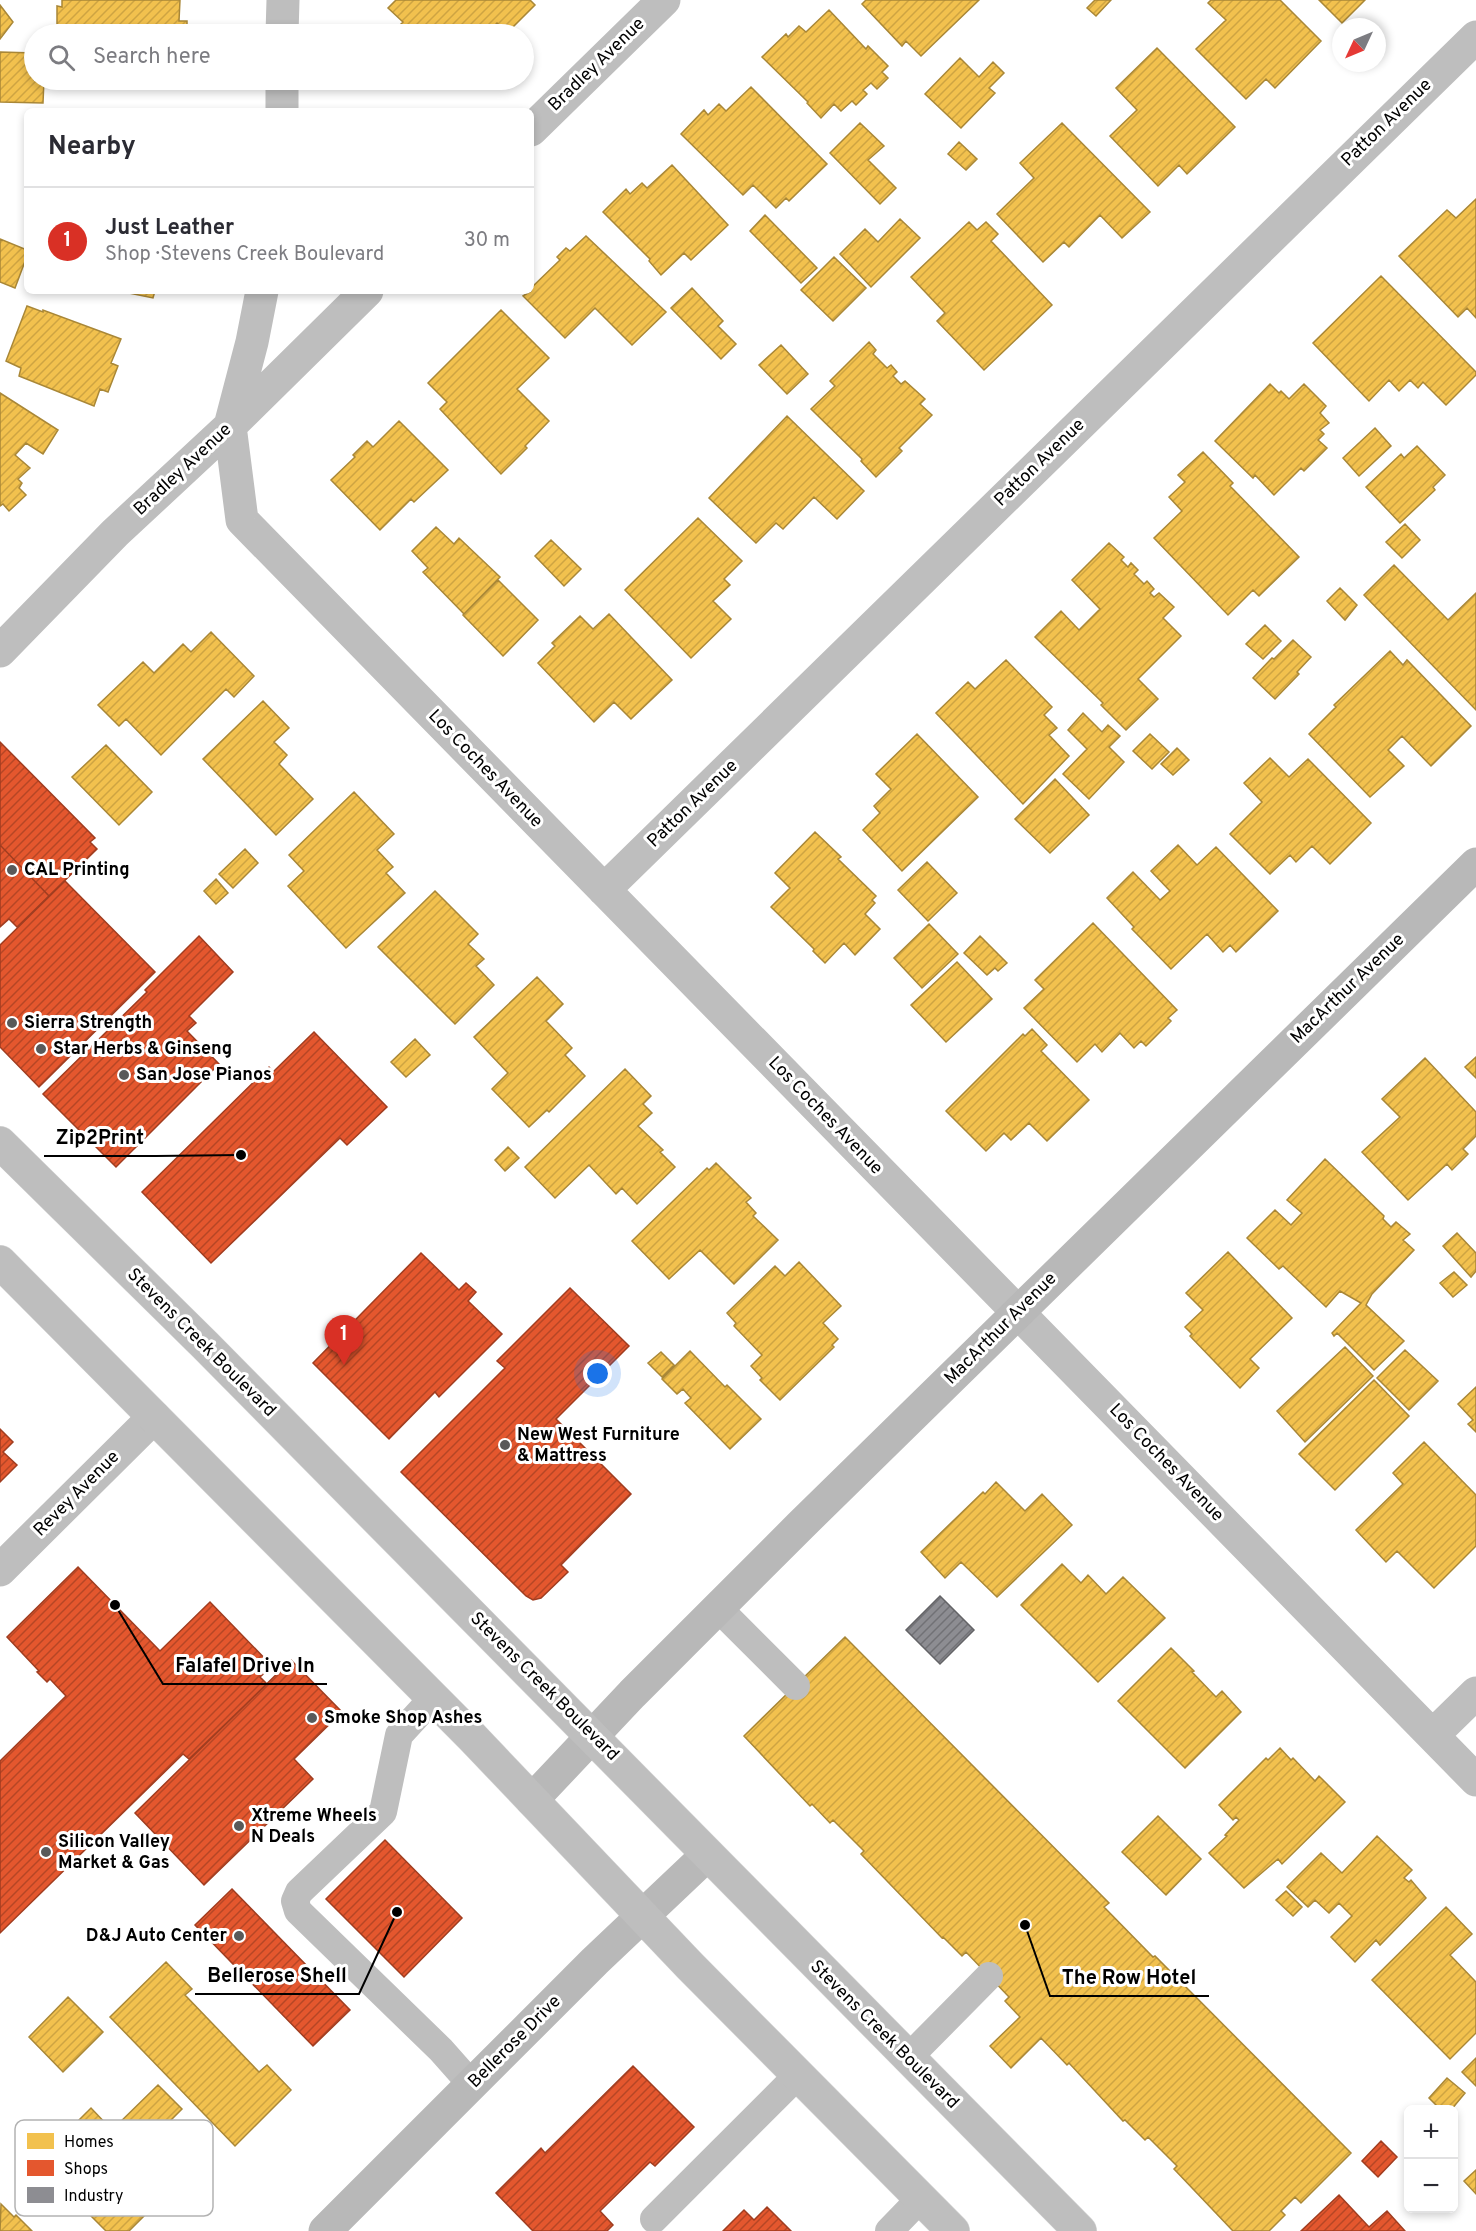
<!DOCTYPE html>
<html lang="en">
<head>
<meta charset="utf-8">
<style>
	:root { --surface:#fff; --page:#f2f2f3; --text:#2b2b33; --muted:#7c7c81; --line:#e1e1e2; --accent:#d93025 }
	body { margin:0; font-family:Overpass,sans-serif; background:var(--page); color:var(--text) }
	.controls { position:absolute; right:18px; bottom:18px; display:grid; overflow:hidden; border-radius:9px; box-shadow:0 3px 9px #0003 }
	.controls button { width:54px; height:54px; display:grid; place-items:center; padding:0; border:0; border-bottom:2px solid var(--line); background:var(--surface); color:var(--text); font:30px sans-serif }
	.compass { position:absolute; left:1332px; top:18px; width:54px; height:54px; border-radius:50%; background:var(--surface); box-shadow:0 3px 9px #0003; rotate:226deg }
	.you { position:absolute; left:598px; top:1374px; width:21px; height:21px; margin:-15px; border:4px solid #fff; border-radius:50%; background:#1a73e8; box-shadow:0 0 0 9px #1a73e833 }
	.badge { display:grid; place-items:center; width:39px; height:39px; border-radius:50%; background:var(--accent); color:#fff; font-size:20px; font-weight:700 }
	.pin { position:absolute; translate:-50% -50px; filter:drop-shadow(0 2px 3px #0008) }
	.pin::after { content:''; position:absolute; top:32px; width:21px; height:18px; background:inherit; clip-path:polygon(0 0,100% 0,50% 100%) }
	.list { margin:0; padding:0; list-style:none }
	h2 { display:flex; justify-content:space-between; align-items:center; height:78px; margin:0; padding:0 24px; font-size:26px }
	h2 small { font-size:20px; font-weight:400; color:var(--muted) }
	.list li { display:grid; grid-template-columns:39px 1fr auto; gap:18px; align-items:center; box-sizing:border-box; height:108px; padding:0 24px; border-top:2px solid var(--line) }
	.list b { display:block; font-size:22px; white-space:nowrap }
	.list p { margin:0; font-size:20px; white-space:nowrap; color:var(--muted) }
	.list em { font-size:20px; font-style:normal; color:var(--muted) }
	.icon { flex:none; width:33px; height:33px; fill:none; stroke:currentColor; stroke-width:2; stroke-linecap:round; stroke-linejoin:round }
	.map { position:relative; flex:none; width:1476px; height:2231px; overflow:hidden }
	.search { position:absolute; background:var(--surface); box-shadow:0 3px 9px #0003; left:24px; top:24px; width:510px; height:66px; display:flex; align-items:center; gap:15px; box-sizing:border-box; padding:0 21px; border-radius:33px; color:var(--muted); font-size:22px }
	.panel { position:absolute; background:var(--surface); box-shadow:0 3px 9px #0003; left:24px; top:108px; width:510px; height:186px; border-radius:9px }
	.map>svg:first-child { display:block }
	.homes { fill:url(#homes-hatch); stroke:#a98737; stroke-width:1.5 }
	.shops { fill:url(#shops-hatch); stroke:#a03d20; stroke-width:1.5 }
	.industry { fill:url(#industry-hatch); stroke:#636366; stroke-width:1.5 }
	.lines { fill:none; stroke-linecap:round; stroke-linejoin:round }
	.primary-casing { stroke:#dbdbdb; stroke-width:34 }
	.lane { stroke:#bebebe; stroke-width:28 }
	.street { stroke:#bebebe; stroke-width:33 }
	.secondary { stroke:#b8b8b8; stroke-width:33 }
	.primary { stroke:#bebebe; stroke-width:33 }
	.poi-dot { fill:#595959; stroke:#fff; stroke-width:2 }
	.labels { text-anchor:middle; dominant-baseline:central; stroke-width:6; stroke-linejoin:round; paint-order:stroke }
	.street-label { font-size:18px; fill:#000; stroke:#fff }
	.poi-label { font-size:18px; font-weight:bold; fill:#000; stroke:#fff; text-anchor:start }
	.key { fill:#fff; stroke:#b2b2b2; stroke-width:1.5 }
	.key-label { font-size:16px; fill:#000 }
	.leader { fill:none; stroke:#000; stroke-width:2 }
	.callout-dot { fill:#000; stroke:#fff; stroke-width:2 }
	.callout-label { font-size:20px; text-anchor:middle; font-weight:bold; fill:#000; stroke:#fff; stroke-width:6; stroke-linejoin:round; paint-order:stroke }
</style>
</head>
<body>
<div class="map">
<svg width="1476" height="2231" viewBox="0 0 1476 2231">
	<defs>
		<pattern id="homes-hatch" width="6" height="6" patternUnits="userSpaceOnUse" patternTransform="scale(1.5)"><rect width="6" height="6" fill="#f2c14e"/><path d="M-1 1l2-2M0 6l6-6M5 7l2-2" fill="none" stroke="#cea442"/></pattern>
		<pattern id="shops-hatch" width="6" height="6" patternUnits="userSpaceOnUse" patternTransform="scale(1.5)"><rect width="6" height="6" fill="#e4572e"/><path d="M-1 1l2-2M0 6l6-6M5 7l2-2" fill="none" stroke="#b64625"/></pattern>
		<pattern id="industry-hatch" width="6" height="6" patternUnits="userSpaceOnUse" patternTransform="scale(1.5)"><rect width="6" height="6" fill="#8d8d92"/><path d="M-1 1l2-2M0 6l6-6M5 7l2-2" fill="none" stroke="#717175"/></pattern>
	</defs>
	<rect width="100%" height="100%" fill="#fff"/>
	<path class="homes" d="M62,0h118l-1,21h8v13h-125l-5,-1v-27l5,1z
		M396,0h134l5,5 -28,28 -10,-10 -11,11h-95l12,-12 -15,-14z
		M866,0h113l-58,56 -15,-15 -4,5 -40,-42z
		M1095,0h16l-15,16 -9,-8z
		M1211,0h69l41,41 -46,47 -9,-9 -20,20 -50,-50 30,-29 -18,-17z
		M1319,0h46l-23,23z
		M0,5l13,17 -13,17z
		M829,10l37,39 2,-3 20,20 -6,6 6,6 -11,11 -6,-6 -8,7 4,4 -11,11 -4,-4 -11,10 -7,-7 -13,14 -14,-15 1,-1 -46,-45 24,-23 2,3 11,-11 7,6z
		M1157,48l78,79 -48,47 -8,-9 -21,21 -48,-50 27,-26 -21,-22z
		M0,52l34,1v27h10l-1,23 -43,-1z
		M960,58l19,19 14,-15 11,11 -15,15 6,5 -34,35 -36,-34z
		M751,87l76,77 -38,37 -3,-3 -10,10 -23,-23 -10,10 -62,-61 23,-24 4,5 11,-11 7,7z
		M860,123l24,23 -16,14 28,28 -16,16 -50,-51z
		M1062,123l88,89 -28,26 -22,-23 -31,32 -5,-5 -21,20 -46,-48 37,-36 -14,-15z
		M959,142l18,17 -11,11 -18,-16z
		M672,165l56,60 -37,35 -7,-7 -23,22 -12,-14 1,-2 -47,-47 23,-23 4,5 12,-11 5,5z
		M1476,199v119l-9,-10 -9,9 -59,-61 48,-46 9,8z
		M765,215l52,53 -16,15 -51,-52z
		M900,219l20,19 -49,49 -31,-33 25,-25 13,13z
		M969,222l8,8 9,-8 12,12 -7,7 61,64 -68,65 -47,-49 8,-8 -34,-36z
		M586,236l80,76 -34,33 -37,-37 -30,30 -42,-42 8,-5v-3l29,-28 -3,-3 9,-9 4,3z
		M0,239l27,11v6l-12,32 -15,-6z
		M834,257l32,31 -33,33 -32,-31z
		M1381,276l95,96v3l-30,30 -23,-23 -5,6 -8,-8 -11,11 -10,-11 -20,21 -56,-58z
		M692,288l31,33 -5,5 18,18 -15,15 -50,-51z
		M119,291h36l-2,7z
		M27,306l16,6v-2l78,29 -10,24 7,3 -10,26 -8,-3 -6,17 -75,-30 2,-8 -15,-7z
		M501,310l48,48 -32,31 32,32 -24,25 2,2 -26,26 -61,-65 7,-7 -19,-19z
		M869,342l7,8 -3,4 14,14 4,-3 6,7 -4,4 8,8 4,-3 20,18 -5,5 12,11 -33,33 3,3 -26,26 -15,-16 1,-2 -51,-50 24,-23 -5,-5z
		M781,345l27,29 -21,20 -28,-29z
		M1270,384l9,9 2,-2 8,8 15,-15 22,22 -6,7 9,10 -9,7 4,4 -6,6 9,8 -23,23 -3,-3 -27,27 -19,-20 -2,3 -38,-37z
		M0,393l58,37 -15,24 -17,-11 -11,12 15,13 -12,11 4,4 -3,5 7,7 -17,16 -6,-7 -3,2z
		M787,416l77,75 -27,28 -23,-22 -31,32 -7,-6 -20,20 -47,-45z
		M399,421l49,49 -34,32 -3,-3 -31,31 -49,-50 24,-23 -2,-2 14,-14 6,6z
		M1375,428l16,18 -32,30 -16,-18z
		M1417,446l28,29 -12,12 2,3 -35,33 -34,-36 35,-33 3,4z
		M1203,452l30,31 -3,3 69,71 -40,39 -6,-6 -25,25 -74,-77 28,-27 -13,-14 16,-15 -7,-7z
		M698,518l44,43 -18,18 6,6 -17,16 18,18 -40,39 -66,-68z
		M1405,524l15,16 -18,18 -16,-16z
		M436,527l18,17 5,-6 41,39 -36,37 -41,-42 5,-4 -16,-17z
		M551,540l30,29 -17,17 -29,-30z
		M1109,543l15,14 -3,3 7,7 3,-4 7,7 -4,4 10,10 3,-3 7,8 -4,4 4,4 5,-4 15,14 -11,11 18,18 -43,43 20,20 -32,31 -25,-25 2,-2 -68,-66 26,-26 18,19 21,-21 -28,-29z
		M1394,565l54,55 28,-27v117l-112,-115z
		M498,580l40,40 -35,36 -40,-41z
		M1340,588l17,17 -12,15 -18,-19z
		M609,614l63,66 -41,39 -17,-17 -20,20 -56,-59 17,-17 -3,-3 28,-27 13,13z
		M1265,625l16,16 -18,18 -17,-15z
		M211,632l43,44 -20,21 -8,-8 -65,66 -35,-36 -7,7 -21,-21 45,-43 11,11 29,-29 8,8z
		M1293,640l18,17 -14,15 2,2 -24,25 -22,-21 19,-20 2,1z
		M1390,651l13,14 4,-5 64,66 -40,40 -29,-30 -14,14 16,16 -34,31 -61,-63 27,-27 -2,-2z
		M1006,660l46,47 -8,8 13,13 -8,7 20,21 -46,48 -87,-91 32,-31 7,7z
		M263,701l26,27 -15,14 13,13 -8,9 34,35 -37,36 -73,-76z
		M1083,713l19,19 6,-7 12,11 -11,11 15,15 -35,37 -26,-25 24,-25 -19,-19z
		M917,734l61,63 -76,74 -39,-41 17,-17 -6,-7 17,-17 -15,-15z
		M1150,734l19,18 -17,17 -19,-18z
		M106,745l46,47 -33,33 -47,-48z
		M1177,748l12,12 -16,15 -12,-11z
		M1270,758l19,19 19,-18 63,64 -41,41 -18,-18 -16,16 -6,-7 -20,19 -40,-40 32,-32 -18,-19z
		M1055,779l34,36 -39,38 -35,-34z
		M354,792l40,42 -17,16 16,17 -7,6 19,20 -59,55 -58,-62 16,-15 -15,-16z
		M815,832l26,25 -3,2 38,37 -4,4 3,3 -10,11 15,15 -25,26 -11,-12 -19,20 -12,-12 1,-2 -43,-42 19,-19 -15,-15z
		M1178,845l19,20 19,-18 62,64 -42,41 -6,-7 -7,7 -16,-18 -36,35 -39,-40 2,-2 -27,-29 26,-26 27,28 10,-9 -19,-20z
		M245,849l13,14 -25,25 -14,-14z
		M927,862l30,31 -29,28 -30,-31z
		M216,879l12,14 -12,11 -12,-13z
		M435,891l43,43 -10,10 16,15 -8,7 18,19 -39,39 -77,-77z
		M1093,923l84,87 -9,8 3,3 -25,25 -5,-5 -7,7 -14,-15 -18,19 -7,-8 -18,18 -53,-54 20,-19 -9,-9z
		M929,924l29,30 -36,34 -28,-30z
		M980,936l27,27 -9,8 -3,-3 -8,7 -23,-22z
		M957,962l35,37 -46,43 -35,-37z
		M537,977l26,27 -17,17 26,27 -7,7 20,21 -36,36 -2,-2 -18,17 -37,-38 16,-16 -34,-36z
		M1032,1029l15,16 -6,6 48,49 -42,41 -18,-18 -18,17 -7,-7 -18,18 -40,-40 77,-77 2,2z
		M415,1039l15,16 -24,22 -15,-15z
		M1476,1057v21l-11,-11z
		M1425,1058l51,54v24l-13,13 5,5 -16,16 -5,-6 -39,36 -46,-48 38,-35 -18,-18z
		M625,1069l26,27 -8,8 9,9 -14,13 25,24 -3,2 15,15 -38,37 -15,-16 -6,6 -27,-29 -34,33 -30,-31z
		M508,1147l11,11 -14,13 -10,-11z
		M1325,1159l59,57 -1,3 8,8 5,-5 14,12 -7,6 11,10 -42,44 -6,11 38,36 -30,29 -37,-37 -3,3 -2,-3 29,-30 -21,-12 -14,16 -43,-41 -4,3 -32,-31 28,-28 16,15 11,-12 -15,-13z
		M716,1163l35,35 -5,4 10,11 -3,3 25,24 -44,44 -34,-34 -31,29 -37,-38 75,-73 2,2z
		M1457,1233l19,20v18l-5,6 -28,-31z
		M1228,1252l64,66 -42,41 9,9 -19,20 -50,-52 2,-2 -7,-7 18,-17 -17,-17z
		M799,1262l42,44 -18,17 15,16 -6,6 2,2 -54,53 -20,-20 2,-2 -11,-12 11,-11 -28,-29 2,-3 -9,-10 48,-47 10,10z
		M1454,1272l13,13 -14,12 -13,-14z
		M1345,1347l28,29 -68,66 -28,-31z
		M1405,1350l33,31 -29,29 -32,-32z
		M690,1351l35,36 2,-2 34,34 -31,30 -45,-46 6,-5 -8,-9 -6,5 -15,-15z
		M661,1352l13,13 -12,12 -14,-14z
		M1374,1380l35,36 -74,74 -36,-36z
		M1476,1387v45l-8,-8 5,-4 -15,-16z
		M1424,1442l52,53v51l-42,42 -37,-37 -11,11 -30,-32 47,-46 -10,-11z
		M996,1482l29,29 17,-17 30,31 -75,72 -36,-35 -16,16 -24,-26 62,-60 2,2z
		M1062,1564l19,19 7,-8 18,19 17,-17 42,41 -67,64 -77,-77z
		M845,1637l264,266 -5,4 49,50 2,-1 196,197 -50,50 -6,-6 -14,14 4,4 -16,16h-36l-59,-62 3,-3 -29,-29 -3,3 -20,-20 -2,1 -54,-58 -2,2 -26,-27 -30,30 -21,-22 30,-29 -15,-16 4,-4 -43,-45 -4,4 -19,-19 -1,1 -81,-84 3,-3 -31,-31 -3,3 -18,-19 -2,2 -66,-70z
		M1171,1648l23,23 -2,1 24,25 6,-6 19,21 -56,56 -67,-67z
		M1280,1748l11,12 2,-2 22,23 4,-5 26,26 -63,62 -4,-5 -34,29 -35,-35 18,-17 -2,-1 14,-15 -3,-3 -3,3 -14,-15 47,-47 2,2z
		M1158,1816l43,43 -35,36 -44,-43z
		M1377,1836l35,34 -8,8 5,4 2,-2 15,18 -46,47 -4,-5 -21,22 -24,-25 21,-21 -13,-13 -10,10 -14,-13 -7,7 -21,-20 34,-34 21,20z
		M1286,1891l16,16 -9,9 -17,-16z
		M1446,1907l26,27 -22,21 26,27v51l-26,26 -78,-79z
		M166,1962l26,27 -7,6 74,77 8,-7 24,25 -56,56 -125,-129z
		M68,1997l35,35 -40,40 -34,-35z
		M1476,2058v28l-14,-14z
		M1447,2078l18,15 -14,17h-10l-12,-12z
		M158,2085l24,24 -15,15 22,22 -9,8 4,3 -7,8 -3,-3 -39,38 13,12 -19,19h-23l-48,-48 24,-24 -21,-21 30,-30 21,22z
		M1476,2170v24l-12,-13z
		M1,2204l13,13 2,-2 16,16h-32z"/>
	<path class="shops" d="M0,742l95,96 -5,4 7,7 -48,47 -49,-51z
		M0,845l49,51 -32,31 -8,-8 -9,8z
		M65,881l90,91 -116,115 -39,-40v-102z
		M199,936l34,36 -44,44 7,7 -9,8 32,33 -103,103 -73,-73 104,-102 -2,-2z
		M314,1032l73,75 -40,38 -7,-7 -129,125 -69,-71 127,-125 4,5z
		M421,1253l38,37 7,-7 10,9 -8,9 34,33 -63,63 -4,-5 -46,47 -76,-76z
		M570,1288l59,58 -73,73 75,75 -70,71 7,7 -27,26 -8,2 -7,-4 -125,-124 104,-104 -8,-7z
		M0,1429l13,13 -10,10 14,13 -17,17z
		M78,1567l82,84 50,-49 62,64 -12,11 7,7 -78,75 -6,-5 -183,179v-172l66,-65 -16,-17 -3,3 -10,-10 2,-1 -32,-34z
		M291,1660l51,52 -48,47 19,20 -109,106 -69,-72z
		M385,1840l77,78 -58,59 -78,-78z
		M232,1889l118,121 -37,36 -118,-121z
		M633,2066l61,61 -39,39 -5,-4 -50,49 13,14 -6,6h-74l-37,-38 45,-45 4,5z
		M1381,2141l16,16 -19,20 -16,-16z
		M1339,2195l30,32 18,-16 18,20h-104z
		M767,2207l24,24h-68l21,-21 10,10z"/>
	<path class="industry" d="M940,1596l34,34 -34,34 -34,-34z"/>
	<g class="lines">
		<defs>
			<path id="primary" d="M0,1143l205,202 875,886
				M0,1262l472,475 218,229 263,265"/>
		</defs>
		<use href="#primary" class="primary-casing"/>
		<path class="lane" d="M718,1608l78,78
			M433,1698l-34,37 -16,77 -84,80 -4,9 3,10 143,139 31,35
			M907,2059l82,-83
			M654,2219l145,-145
			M889,2231l32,-33"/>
		<path class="street" d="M282,34l1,-34
			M282,111v-31
			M531,130l133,-130
			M262,291l-10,51 -22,84 12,94 1234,1260
			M0,651l115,-118 115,-107 137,-135
			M604,890l872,-853
			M0,1570l154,-153
			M1433,1735l43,-42"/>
		<path class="secondary" d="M532,1800l100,-106 169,-169 675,-661
			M325,2231l270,-270 112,-106"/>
		<use href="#primary" class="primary"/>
	</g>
	<g class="poi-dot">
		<circle cx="12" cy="870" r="6"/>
		<circle cx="12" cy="1023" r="6"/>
		<circle cx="41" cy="1049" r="6"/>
		<circle cx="124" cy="1075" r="6"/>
		<circle cx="505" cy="1445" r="6"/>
		<circle cx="312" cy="1718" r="6"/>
		<circle cx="239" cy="1826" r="6"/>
		<circle cx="46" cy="1852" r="6"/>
		<circle cx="239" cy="1936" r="6"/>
	</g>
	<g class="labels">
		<g class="street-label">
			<text transform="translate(597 65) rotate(-44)">Bradley Avenue</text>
			<text transform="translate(1387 123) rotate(-44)">Patton Avenue</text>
			<text transform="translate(1040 463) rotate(-44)">Patton Avenue</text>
			<text transform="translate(183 470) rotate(-43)">Bradley Avenue</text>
			<text transform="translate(485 769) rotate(46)">Los Coches Avenue</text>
			<text transform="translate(693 804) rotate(-44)">Patton Avenue</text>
			<text transform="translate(1348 989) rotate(-44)">MacArthur Avenue</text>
			<text transform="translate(825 1116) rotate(46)">Los Coches Avenue</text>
			<text transform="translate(1001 1329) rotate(-45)">MacArthur Avenue</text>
			<text transform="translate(201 1343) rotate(45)">Stevens Creek Boulevard</text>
			<text transform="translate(1166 1463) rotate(46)">Los Coches Avenue</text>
			<text transform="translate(77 1494) rotate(-45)">Revey Avenue</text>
			<text transform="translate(544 1687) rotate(45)">Stevens Creek Boulevard</text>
			<text transform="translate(884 2035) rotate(45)">Stevens Creek Boulevard</text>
			<text transform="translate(515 2042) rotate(-45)">Bellerose Drive</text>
		</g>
		<g class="poi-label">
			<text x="24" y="870">CAL Printing</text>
			<text x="24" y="1023">Sierra Strength</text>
			<text x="53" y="1049">Star Herbs &amp; Ginseng</text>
			<text x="136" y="1075">San Jose Pianos</text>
			<text x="517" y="1435">New West Furniture<tspan x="517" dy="21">&amp; Mattress</tspan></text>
			<text x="324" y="1718">Smoke Shop Ashes</text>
			<text x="251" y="1816">Xtreme Wheels<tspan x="251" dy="21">N Deals</tspan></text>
			<text x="58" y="1842">Silicon Valley<tspan x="58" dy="21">Market &amp; Gas</tspan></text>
			<text x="227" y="1936" text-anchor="end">D&amp;J Auto Center</text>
		</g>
	</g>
	<rect x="15" y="2120" width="198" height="96" rx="9" class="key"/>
	<rect x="27" y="2133" width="27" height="16" fill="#f2c14e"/>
	<rect x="27" y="2160" width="27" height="16" fill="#e4572e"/>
	<rect x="27" y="2187" width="27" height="16" fill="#8d8d92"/>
	<g class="key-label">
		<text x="64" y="2147">Homes</text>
		<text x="64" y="2174">Shops</text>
		<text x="64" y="2201">Industry</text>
	</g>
	<path class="leader" d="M241 1155L156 1156H44M115 1605L163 1684H327M397 1912L359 1994H195M1025 1925L1050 1996H1209"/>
	<g class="callout-dot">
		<circle cx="241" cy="1155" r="6"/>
		<circle cx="115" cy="1605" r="6"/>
		<circle cx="397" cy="1912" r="6"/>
		<circle cx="1025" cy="1925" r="6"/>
	</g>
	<g class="callout-label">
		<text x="100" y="1144">Zip2Print</text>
		<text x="245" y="1672">Falafel Drive In</text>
		<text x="277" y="1982">Bellerose Shell</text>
		<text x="1129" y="1984">The Row Hotel</text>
	</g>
</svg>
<div class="controls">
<button>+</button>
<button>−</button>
</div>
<svg class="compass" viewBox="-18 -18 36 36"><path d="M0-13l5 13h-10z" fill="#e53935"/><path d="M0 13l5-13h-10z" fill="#7c7c81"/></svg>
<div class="you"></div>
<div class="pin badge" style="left:344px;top:1365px">1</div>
<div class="search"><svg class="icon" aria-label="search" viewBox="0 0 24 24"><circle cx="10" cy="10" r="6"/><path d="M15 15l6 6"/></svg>Search here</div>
<section class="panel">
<h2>Nearby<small></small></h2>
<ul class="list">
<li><span class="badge">1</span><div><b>Just Leather</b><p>Shop · Stevens Creek Boulevard</p></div><em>30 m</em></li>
</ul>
</section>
</div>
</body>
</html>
